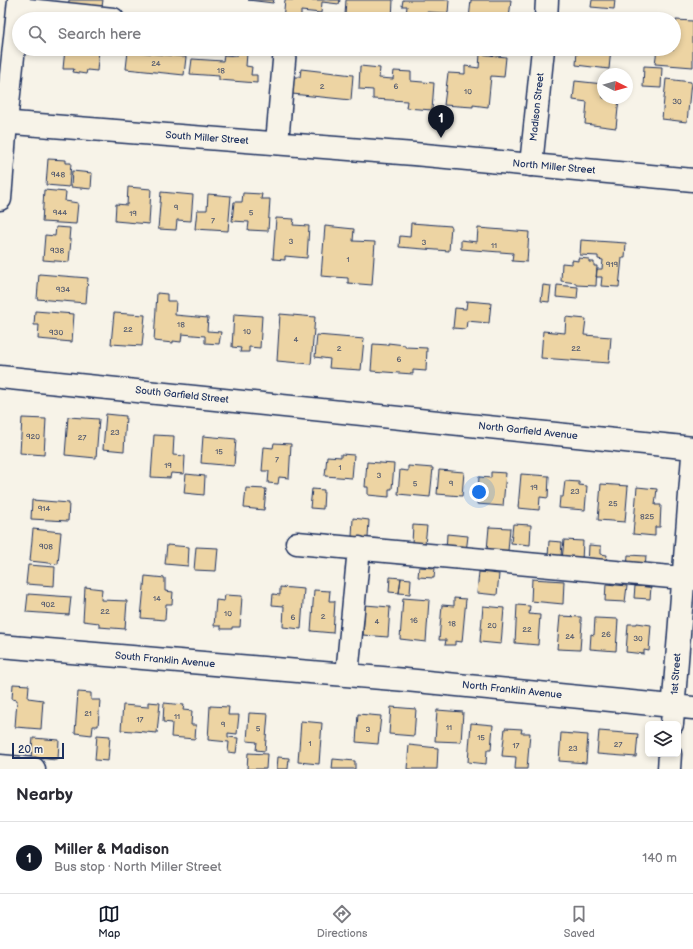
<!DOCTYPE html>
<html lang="en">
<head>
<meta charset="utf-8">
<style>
	:root { --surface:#fff; --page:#f2f2f3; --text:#2b2b33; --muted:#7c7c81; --line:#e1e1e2; --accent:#111827 }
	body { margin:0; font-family:"Balsamiq Sans",sans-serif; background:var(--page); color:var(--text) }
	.controls { position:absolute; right:12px; bottom:12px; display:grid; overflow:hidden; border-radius:6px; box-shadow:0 2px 6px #0003 }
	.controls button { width:36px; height:36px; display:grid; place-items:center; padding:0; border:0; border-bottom:1px solid var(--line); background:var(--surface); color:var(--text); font:20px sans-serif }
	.compass { position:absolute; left:597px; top:68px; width:36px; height:36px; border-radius:50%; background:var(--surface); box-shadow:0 2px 6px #0003; rotate:95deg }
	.scale { position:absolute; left:12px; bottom:10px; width:52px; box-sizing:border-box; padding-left:4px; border:2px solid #1b2f5e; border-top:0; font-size:11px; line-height:14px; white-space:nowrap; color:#1b2f5e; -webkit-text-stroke:3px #f7f3e8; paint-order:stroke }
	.you { position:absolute; left:479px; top:492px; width:14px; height:14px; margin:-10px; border:3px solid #fff; border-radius:50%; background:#1a73e8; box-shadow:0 0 0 6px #1a73e833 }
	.badge { display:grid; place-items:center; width:26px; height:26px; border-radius:50%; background:var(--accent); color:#fff; font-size:13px; font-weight:700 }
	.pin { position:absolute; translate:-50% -33px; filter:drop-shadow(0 1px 2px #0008) }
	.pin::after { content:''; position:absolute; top:21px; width:14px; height:12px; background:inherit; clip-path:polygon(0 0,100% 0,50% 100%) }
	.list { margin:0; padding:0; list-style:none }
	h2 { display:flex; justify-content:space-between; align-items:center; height:52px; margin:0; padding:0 16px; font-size:17px }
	h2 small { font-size:13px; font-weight:400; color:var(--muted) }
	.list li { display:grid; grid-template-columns:26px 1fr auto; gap:12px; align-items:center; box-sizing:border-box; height:72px; padding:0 16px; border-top:1px solid var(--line) }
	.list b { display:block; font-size:15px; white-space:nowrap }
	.list p { margin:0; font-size:13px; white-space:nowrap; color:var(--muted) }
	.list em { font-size:13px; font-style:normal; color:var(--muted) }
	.icon { flex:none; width:22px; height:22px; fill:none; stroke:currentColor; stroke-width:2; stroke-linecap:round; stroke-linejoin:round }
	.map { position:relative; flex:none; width:693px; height:769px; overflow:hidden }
	.search { position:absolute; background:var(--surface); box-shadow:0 2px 6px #0003; left:12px; right:12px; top:12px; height:44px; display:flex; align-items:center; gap:10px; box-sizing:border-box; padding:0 14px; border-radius:22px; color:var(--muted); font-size:15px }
	.sheet { height:124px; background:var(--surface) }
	nav { display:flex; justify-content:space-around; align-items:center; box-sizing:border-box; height:56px; border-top:1px solid var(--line); background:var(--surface); font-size:11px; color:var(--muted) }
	nav a { display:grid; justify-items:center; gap:2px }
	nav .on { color:var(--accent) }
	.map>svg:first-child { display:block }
	.building { fill:#edd4a3; stroke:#1b2f5e }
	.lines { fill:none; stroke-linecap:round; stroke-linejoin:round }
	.minor-casing { stroke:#1b2f5e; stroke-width:25 }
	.major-casing { stroke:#1b2f5e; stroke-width:25 }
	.minor { stroke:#f7f3e8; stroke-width:22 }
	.major { stroke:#f7f3e8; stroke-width:22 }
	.labels { text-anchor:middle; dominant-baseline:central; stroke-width:3.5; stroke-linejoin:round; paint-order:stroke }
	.number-label { font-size:8px; fill:#50586f }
	.street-label { font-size:10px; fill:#1b2f5e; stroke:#f7f3e8 }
</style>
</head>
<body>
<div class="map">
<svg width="693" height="769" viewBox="0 0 693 769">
	<rect width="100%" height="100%" fill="#f7f3e8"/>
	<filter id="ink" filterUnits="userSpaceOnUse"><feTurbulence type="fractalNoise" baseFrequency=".025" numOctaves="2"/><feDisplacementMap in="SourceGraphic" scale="8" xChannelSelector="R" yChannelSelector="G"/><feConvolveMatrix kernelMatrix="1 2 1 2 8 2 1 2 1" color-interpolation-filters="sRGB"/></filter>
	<g filter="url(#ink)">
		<path class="building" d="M69,0h34l-2,13 -33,-4z
			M248,0h26l-1,3z
			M285,0h55l-1,4 -17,-2 -1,11 -20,-2v8h-18z
			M346,0h47l-1,19 -47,-4z
			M403,0h46l-1,13 -22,-1v5l-20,-1 1,-10h-5z
			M471,0h40l-2,19h-40z
			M592,0h23l-1,9 -23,-2z
			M676,20l17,1v46l-38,-3 2,-15h17v-21h2z
			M65,49h34l-2,22 -10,-1 -1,4 -13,-2 1,-3h-11z
			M577,49h34l-2,20 -33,-4z
			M128,51l58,6 -2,18 -58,-6z
			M237,53h10l-1,13 6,1 -1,8h6v8l-38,-3v-4l-29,-2 2,-15 31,2 1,-6 13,1z
			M480,54l26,3 -2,20 -13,-1 -3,31 -15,-2v2l-29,-2 4,-32 17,1v-8l14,2z
			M360,66l20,2 -1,10 14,1 1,-8 17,1v9l23,2 -2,27 -26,-2 1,-7 -34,-2v-9l-14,-1z
			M644,66l18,1 -1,21 -18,-1z
			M301,69l52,6 -2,25 -59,-6 2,-17h6z
			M666,79l25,3 -4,40 -25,-3z
			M575,81l28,3v14h16l-3,30 -31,-4 2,-22 -14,-2z
			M48,159l18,1v3h5l-2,24 -23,-2z
			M72,171l20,2 -1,16 -20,-2z
			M128,187l23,2 -2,35 -34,-3 1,-17 11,1z
			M44,190l22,2 -1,9 13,2 -2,21 -34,-2z
			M161,192l32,3 -2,26 -14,-1 -1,10 -18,-1z
			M243,193l19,1 -1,5h9l-2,32 -20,-1 1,-8 -17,-1 2,-19h8z
			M208,194l23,2 -3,35 -33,-2 2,-19h10z
			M276,218l18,1 -1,6 16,1 -2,32 -22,-2v4l-12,-1z
			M411,223l40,3 -2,25 -50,-4 1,-11 10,1z
			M325,226l29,3 -1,12 22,1 -3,43 -24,-2v-5l-27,-2z
			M56,227l14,1 -1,12h2l-2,22 -26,-2 2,-25 10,1z
			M478,228l51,4 -2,30 -15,-1 1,-8 -52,-4v-9l16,2z
			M581,240l45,3 -1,15h-3l-3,29 -18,-1 1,-9h-6l1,-8h5l1,-9 -5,-1v-3l-18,-1z
			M578,258l11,1v3h5v4h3l-1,20 -20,-1v-2l-15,-2 1,-18 10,1v-4l6,1z
			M39,274l49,4 -2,25 -49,-4z
			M543,285l8,1 -2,16 -8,-1z
			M557,285l21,2 -1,12 -21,-2z
			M157,293l10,1v7h9l-1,14 33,3 -1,13 14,1 -2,12 -14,-1v-7l-23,-2 -1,8 -8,-1v2l-19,-2z
			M467,301l24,2 -2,20 -22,-2 -1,8 -13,-1 2,-20 11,1z
			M35,311l39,3 -2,28 -34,-3 1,-14h-5z
			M114,313l31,2 -3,31 -31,-2z
			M234,314l28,2 -2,32 -11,-1v5h-9l1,-4 -9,-1z
			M280,314l35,3 -4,47 -34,-3z
			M566,317l20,2 -2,16 27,2 -2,26 -68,-5 2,-27 22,2z
			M317,335l47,4 -3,31 -32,-2 1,-9 -15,-2z
			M388,343l17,2v2l22,1 -1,23 -13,-1v4l-42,-3 2,-27 15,1z
			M106,414l20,2 -2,35 -21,-2z
			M68,417l31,2 -3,39 -31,-3z
			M22,418l24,1 -2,36 -24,-2z
			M154,435l20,1 -1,19 12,1 -1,18 -13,-1 -1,5 -19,-1z
			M203,436l33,3 -2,27 -33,-3z
			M274,443l17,1 -2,34 -10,-1 -1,7 -10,-1 1,-12h-7l2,-24 9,1z
			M341,454l13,1 -2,23 -27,-2 2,-20 14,1z
			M367,462l27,2 -2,25h-3v8l-21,-2v-8h-3z
			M408,466l25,2 -3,29 -32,-3 2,-24 8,1z
			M439,470l25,2 -2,24 -25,-2z
			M491,472l15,1 -3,33 -26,-2 2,-27 12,1z
			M186,474l19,2 -1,19 -20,-2z
			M521,474l28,2 -1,22 -8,-1 -1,13 -21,-2z
			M565,481l14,1v3l8,1 -2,24 -26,-2 1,-11h3z
			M601,484l27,2 -3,36 -27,-2z
			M637,487l20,2 -2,16h6l-1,22h-5v9l-22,-2z
			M246,488l20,1 -2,21 -20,-2z
			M312,489l12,1 -1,19 -13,-1z
			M32,500l37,3 -1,18 -37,-2z
			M353,518l16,2 -1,18 -16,-1z
			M513,524l18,1 -1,20 -19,-2z
			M413,525l14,1 -2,18 -13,-1z
			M489,527l21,1 -2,23 -21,-1z
			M33,529l28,3 -3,32 -28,-3z
			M447,534l21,2 -2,16 -20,-1z
			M564,540l19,1 -1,20 -20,-1z
			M549,541l13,1 -1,15h-13z
			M167,545l22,2 -1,19 -23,-2z
			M589,545l12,1v8l6,1 -2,12 -17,-1z
			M196,547l22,1 -2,23 -22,-1z
			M628,555l18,1 -1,14 -18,-1z
			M28,565l27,2 -1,19 -28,-2z
			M419,567l16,1 -1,10 -16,-1z
			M479,572l20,2 -2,21 -20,-2z
			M145,576l20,2v13l8,1 -1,12h-6l-1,16 -24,-2z
			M390,577l11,1 -2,15 -10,-1z
			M401,578l10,1 -1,15 -11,-1z
			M532,579l32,2 -1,23 -32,-3z
			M606,584l21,2 -2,16 -20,-1z
			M635,586l16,1 -1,12 -16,-1z
			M85,587l17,2 -1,11 26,1 -2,28 -26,-2v-4l-16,-2z
			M280,587l24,2 -3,40 -18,-2 1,-21 -12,-1 1,-11 7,1z
			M314,590l16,1 -1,10h6l-2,32 -22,-2z
			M28,594l43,3 -2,18 -43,-3z
			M225,595l17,1 -2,31h-8v2h-11v-3h-7l2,-26 8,1z
			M403,598l26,2 -3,42 -26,-3z
			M454,598l12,1 -4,43 -7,-1v4h-10l1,-5h-7l3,-35 12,1z
			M365,605l25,2 -2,30 -25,-2z
			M517,605l13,1 -1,8 11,1 -2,30 -23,-2z
			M483,606l21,2 -3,36 -21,-2z
			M560,616l21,1v6h1l-2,27 -23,-1z
			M595,618l23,1 -2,32 -26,-2 1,-15 3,1z
			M637,623l14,2 -2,26 -5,-1v4l-18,-2 2,-28h9z
			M13,684l16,1 -1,13 15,2 -2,29 -26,-2 2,-27 -5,-1z
			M78,692l13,1v7h9l-2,26h-5l-1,9 -17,-2z
			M148,702l12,1 -3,30 -36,-3 2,-25 25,2z
			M164,703l20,2 -1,5 9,1 -1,14h5l-1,14 -24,-2 1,-14 -9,-1z
			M210,706l19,1 -1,8h11l-2,19 -9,-1v4l10,1 -2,15 -8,-1 1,-10 -21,-2z
			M391,707l25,2 -2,27 -25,-2z
			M437,710l26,2 -2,30 -26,-1z
			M249,713l19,1 -3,37 -9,-1 1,-8 -10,-1z
			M358,714l23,2 -3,28 -22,-2z
			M301,721l21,2 -3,41 -21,-2z
			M471,723l22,2 -2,25h-4l-1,14 -18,-2z
			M505,728l17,1 -1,4h9l-3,36h-12l1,-12 -14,-1z
			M599,731l39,3 -2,23 -39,-3z
			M561,733l27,2 -2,28 -27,-2z
			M97,735l13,1 -2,25 -13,-1z
			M33,738l26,2 -1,20 -27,-2z
			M409,745l29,3 -1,21h-30z
			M248,753l19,1 -1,15h-19z
			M278,757l11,1 -1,11h-11z
			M333,759l22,2v8h-23z"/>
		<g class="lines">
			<defs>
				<path id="minor" d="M18,9l95,10
					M546,19l1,-19
					M277,143l8,-94
					M531,165l12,-116
					M0,199l6,-77 13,-122
					M0,377l693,71
					M297,543l396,36
					M0,646l406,34 287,28
					M347,675l12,-127
					M672,724l21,-268
					M0,766l34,3
					M669,769l1,-15"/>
				<path id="major" d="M0,122l414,32 279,26"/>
			</defs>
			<use href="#minor" class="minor-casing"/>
			<use href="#major" class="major-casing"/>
			<use href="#minor" class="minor"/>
			<use href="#major" class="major"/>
		</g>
	</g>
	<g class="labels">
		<g class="number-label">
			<text x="156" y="63">24</text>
			<text x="221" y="70">18</text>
			<text x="322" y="86">2</text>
			<text x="396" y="86">6</text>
			<text x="468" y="91">10</text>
			<text x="677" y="101">30</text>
			<text x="58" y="174">948</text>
			<text x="176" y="207">9</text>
			<text x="60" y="212">944</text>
			<text x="251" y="212">5</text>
			<text x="133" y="213">19</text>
			<text x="213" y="220">7</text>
			<text x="291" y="241">3</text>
			<text x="424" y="242">3</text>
			<text x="494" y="245">11</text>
			<text x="57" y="250">938</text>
			<text x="348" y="259">1</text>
			<text x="612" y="264">919</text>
			<text x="63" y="289">934</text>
			<text x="181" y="324">18</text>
			<text x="128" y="329">22</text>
			<text x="247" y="331">10</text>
			<text x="56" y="332">930</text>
			<text x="296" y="339">4</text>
			<text x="339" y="348">2</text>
			<text x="576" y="348">22</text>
			<text x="399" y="359">6</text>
			<text x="115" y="432">23</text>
			<text x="33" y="436">920</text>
			<text x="82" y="437">27</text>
			<text x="219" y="451">15</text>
			<text x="277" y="459">7</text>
			<text x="168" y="465">19</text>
			<text x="340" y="467">1</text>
			<text x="379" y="475">3</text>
			<text x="415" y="483">5</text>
			<text x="451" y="483">9</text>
			<text x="534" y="487">19</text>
			<text x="575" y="491">23</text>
			<text x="613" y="503">25</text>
			<text x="44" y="508">914</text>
			<text x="647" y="516">825</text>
			<text x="46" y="546">908</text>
			<text x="157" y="598">14</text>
			<text x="48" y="604">902</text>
			<text x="105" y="611">22</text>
			<text x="228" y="613">10</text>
			<text x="323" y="616">2</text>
			<text x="293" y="617">6</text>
			<text x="414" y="620">16</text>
			<text x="377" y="621">4</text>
			<text x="452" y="623">18</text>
			<text x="492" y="625">20</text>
			<text x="527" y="629">22</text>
			<text x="606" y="634">26</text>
			<text x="570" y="636">24</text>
			<text x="638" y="638">30</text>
			<text x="88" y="713">21</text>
			<text x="177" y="716">11</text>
			<text x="140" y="719">17</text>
			<text x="223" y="724">9</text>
			<text x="449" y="727">11</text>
			<text x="258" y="728">5</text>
			<text x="368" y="729">3</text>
			<text x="481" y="737">15</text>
			<text x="310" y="743">1</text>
			<text x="618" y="744">27</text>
			<text x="516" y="745">17</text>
			<text x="573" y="748">23</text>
		</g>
		<g class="street-label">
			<text transform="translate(537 107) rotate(-84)">Madison Street</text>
			<text transform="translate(207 138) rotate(4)">South Miller Street</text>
			<text transform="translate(554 167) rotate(5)">North Miller Street</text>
			<text transform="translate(182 395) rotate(6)">South Garfield Street</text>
			<text transform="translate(528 431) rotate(6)">North Garfield Avenue</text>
			<text transform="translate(165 660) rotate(5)">South Franklin Avenue</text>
			<text transform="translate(676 674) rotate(-86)">1st Street</text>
			<text transform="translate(512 690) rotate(6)">North Franklin Avenue</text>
		</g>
	</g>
</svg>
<div class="controls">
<button><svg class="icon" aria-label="layers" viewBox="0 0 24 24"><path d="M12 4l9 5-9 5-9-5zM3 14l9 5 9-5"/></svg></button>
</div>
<svg class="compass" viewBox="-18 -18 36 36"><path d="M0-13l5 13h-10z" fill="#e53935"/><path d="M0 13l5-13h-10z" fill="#7c7c81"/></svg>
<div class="scale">20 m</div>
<div class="you"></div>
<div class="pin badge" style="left:441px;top:138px">1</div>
<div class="search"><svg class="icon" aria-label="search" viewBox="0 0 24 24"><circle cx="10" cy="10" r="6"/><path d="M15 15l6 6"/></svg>Search here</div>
</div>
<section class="sheet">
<h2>Nearby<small></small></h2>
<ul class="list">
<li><span class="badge">1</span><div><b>Miller &amp; Madison</b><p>Bus stop · North Miller Street</p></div><em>140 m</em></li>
</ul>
</section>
<nav>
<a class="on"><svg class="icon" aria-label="map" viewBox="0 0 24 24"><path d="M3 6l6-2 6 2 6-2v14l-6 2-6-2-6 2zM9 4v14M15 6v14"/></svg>Map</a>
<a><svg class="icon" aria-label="directions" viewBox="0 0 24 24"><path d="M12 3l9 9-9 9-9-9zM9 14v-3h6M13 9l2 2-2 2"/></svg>Directions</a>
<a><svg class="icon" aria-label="saved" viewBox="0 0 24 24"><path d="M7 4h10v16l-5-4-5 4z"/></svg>Saved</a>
</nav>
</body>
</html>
